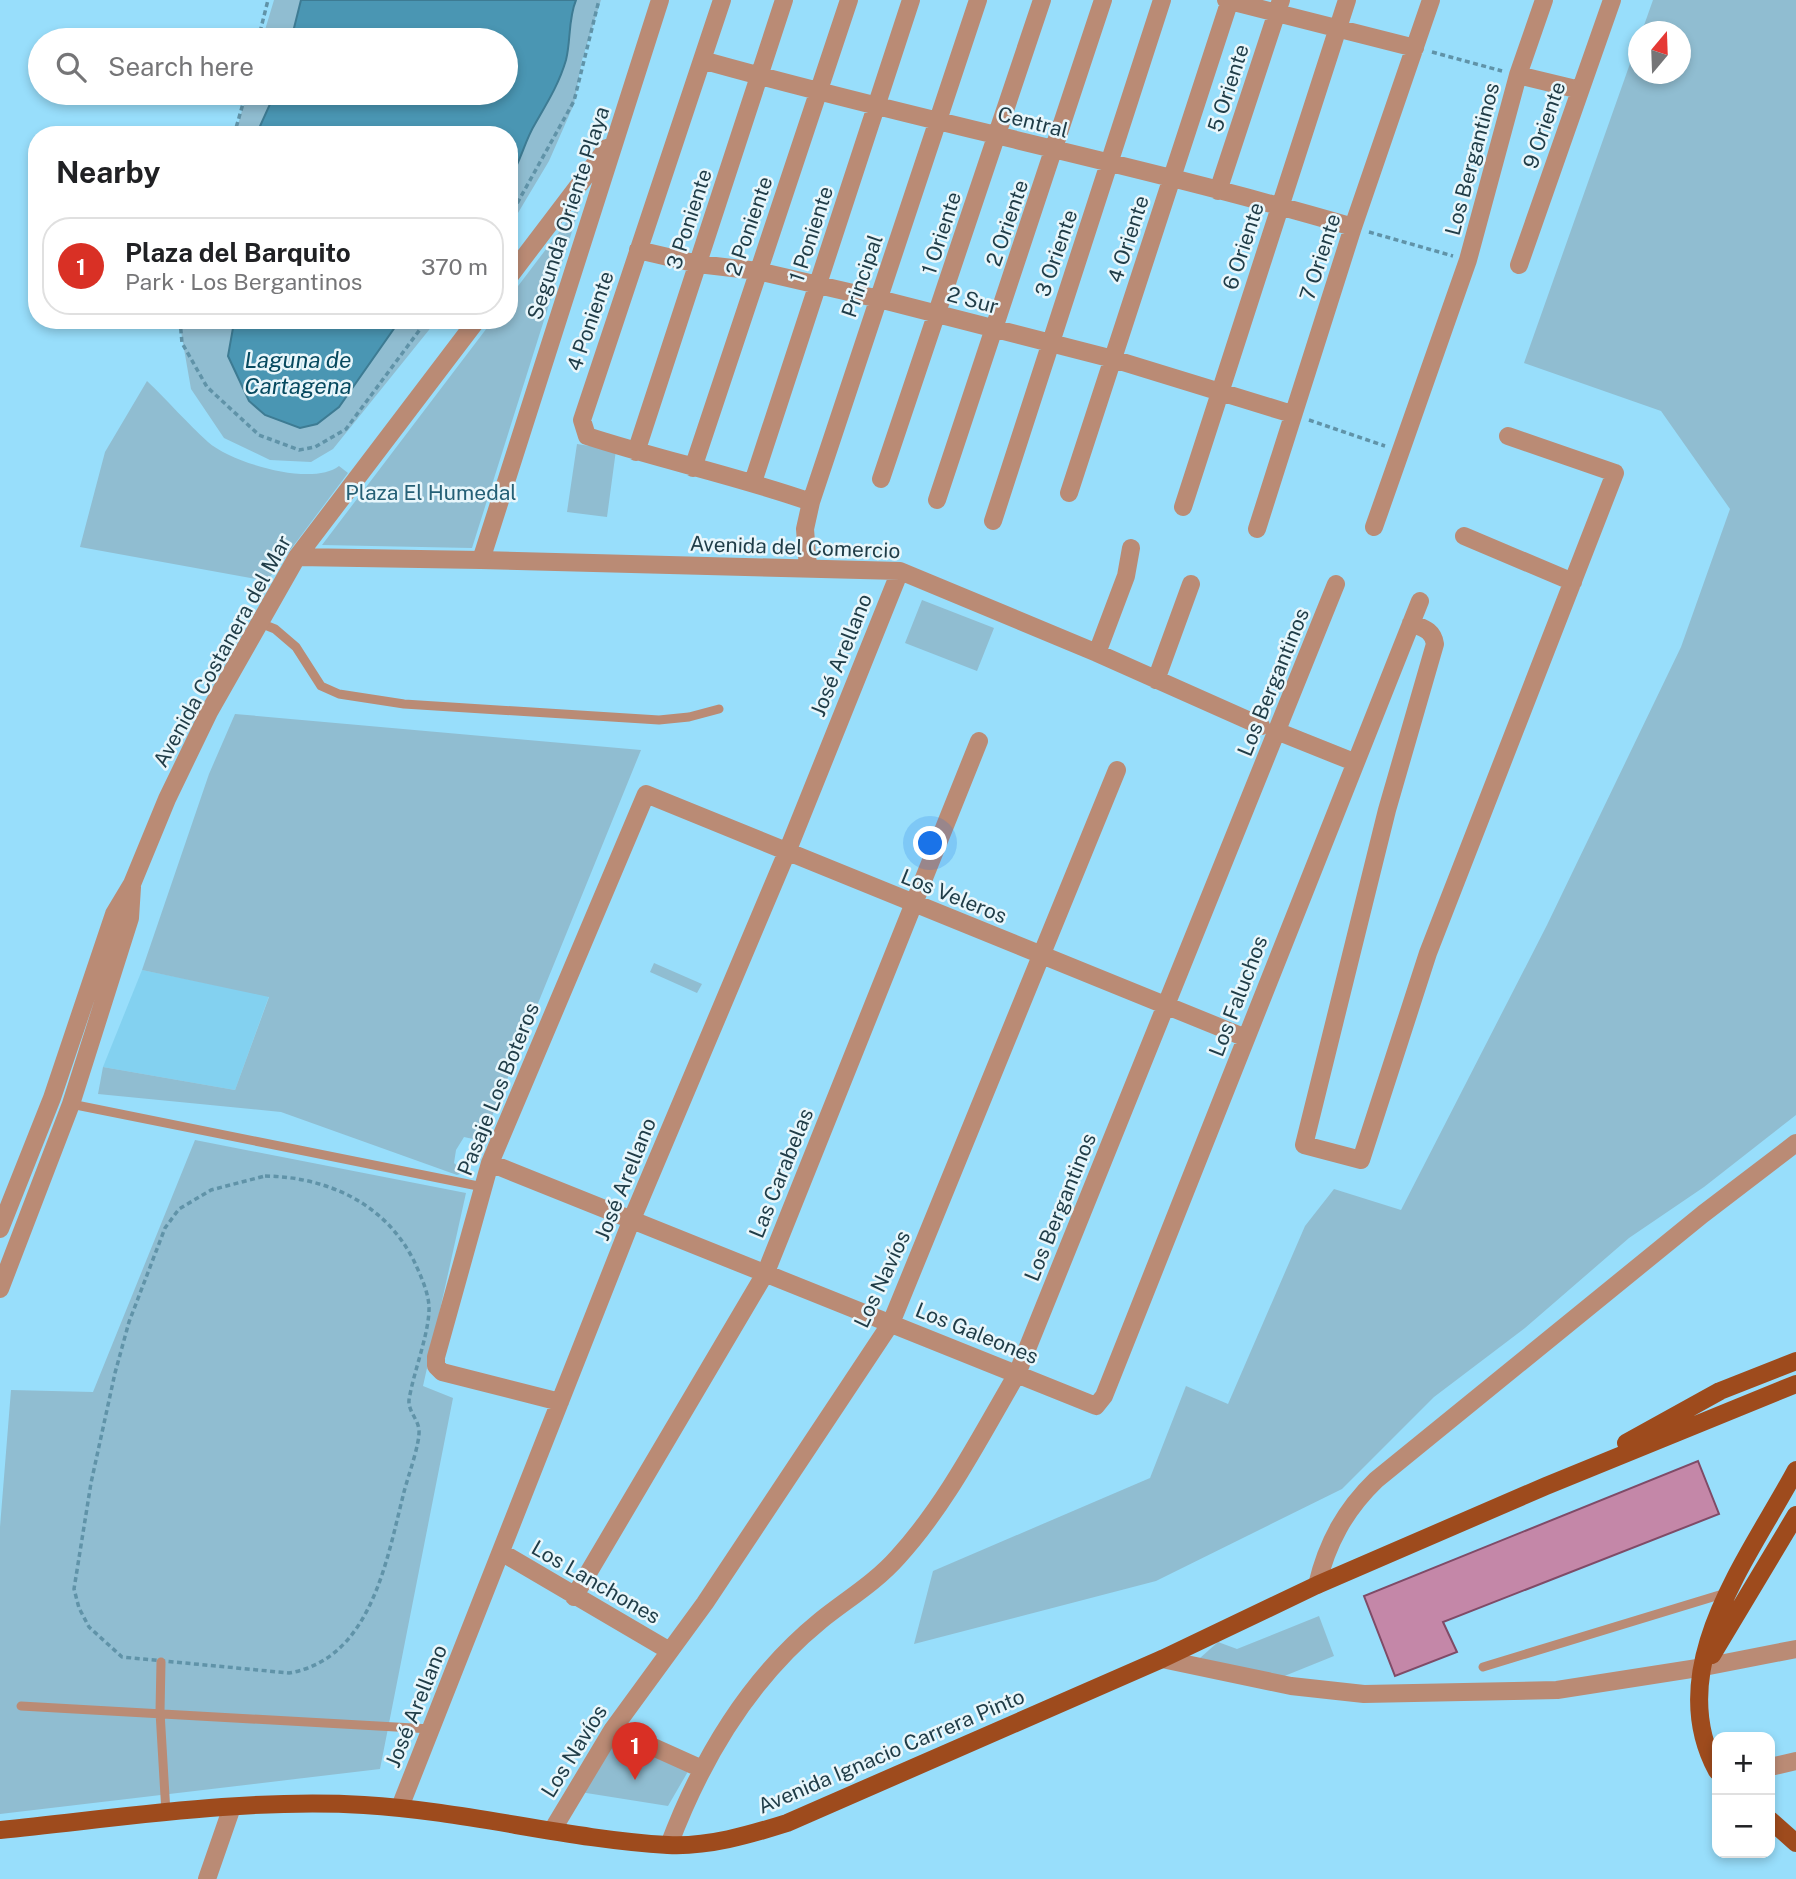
<!DOCTYPE html>
<html lang="en">
<head>
<meta charset="utf-8">
<style>
	:root { --surface:#fff; --page:#f6f6f6; --text:#202124; --muted:#757577; --line:#e0e0e0; --accent:#d93025 }
	body { margin:0; font-family:"Public Sans",sans-serif; background:var(--page); color:var(--text) }
	.controls { position:absolute; right:21px; bottom:21px; display:grid; overflow:hidden; border-radius:14px; box-shadow:0 4px 10px #0003 }
	.controls button { width:63px; height:63px; display:grid; place-items:center; padding:0; border:0; border-bottom:2px solid var(--line); background:var(--surface); color:var(--text); font:35px sans-serif }
	.compass { position:absolute; left:1628px; top:21px; width:63px; height:63px; border-radius:50%; background:var(--surface); box-shadow:0 4px 10px #0003; rotate:19deg }
	.you { position:absolute; left:931px; top:844px; width:24px; height:24px; margin:-18px; border:5px solid #fff; border-radius:50%; background:#1a73e8; box-shadow:0 0 0 10px #1a73e833 }
	.badge { display:grid; place-items:center; width:46px; height:46px; border-radius:50%; background:var(--accent); color:#fff; font-size:23px; font-weight:700 }
	.pin { position:absolute; translate:-50% -58px; filter:drop-shadow(0 2px 4px #0008) }
	.pin::after { content:''; position:absolute; top:37px; width:24px; height:21px; background:inherit; clip-path:polygon(0 0,100% 0,50% 100%) }
	.list { margin:0; padding:0; list-style:none }
	h2 { display:flex; justify-content:space-between; align-items:center; height:91px; margin:0; padding:0 28px; font-size:30px }
	h2 small { font-size:23px; font-weight:400; color:var(--muted) }
	.list li { display:grid; grid-template-columns:46px 1fr auto; gap:21px; align-items:center; box-sizing:border-box; height:98px; margin:0 14px 14px; padding:0 14px; border:2px solid var(--line); border-radius:28px }
	.list b { display:block; font-size:26px; white-space:nowrap }
	.list p { margin:0; font-size:23px; white-space:nowrap; color:var(--muted) }
	.list em { font-size:23px; font-style:normal; color:var(--muted) }
	.icon { flex:none; width:38px; height:38px; fill:none; stroke:currentColor; stroke-width:2; stroke-linecap:round; stroke-linejoin:round }
	.map { position:relative; flex:none; width:1796px; height:1879px; overflow:hidden }
	.search { position:absolute; background:var(--surface); box-shadow:0 4px 10px #0003; left:28px; top:28px; width:490px; height:77px; display:flex; align-items:center; gap:18px; box-sizing:border-box; padding:0 24px; border-radius:38px; color:var(--muted); font-size:26px }
	.panel { position:absolute; background:var(--surface); box-shadow:0 4px 10px #0003; left:28px; top:126px; width:490px; height:203px; border-radius:28px }
	.map>svg:first-child { display:block }
	.built { fill:#83d1f0 }
	.green { fill:#90bdd1 }
	.water { fill:#4a96b3; stroke:#3d7b93; stroke-width:2 }
	.building { fill:#c487a8; stroke:#7f4b67; stroke-width:2 }
	.lines { fill:none; stroke-linecap:round; stroke-linejoin:round }
	.path { stroke:#6093a8; stroke-width:3.5; stroke-dasharray:5 3.5; stroke-linecap:butt }
	.service { stroke:#ba8b75; stroke-width:9 }
	.minor { stroke:#ba8b75; stroke-width:18 }
	.tertiary { stroke:#ba8b75; stroke-width:18 }
	.primary { stroke:#9e4b1d; stroke-width:18 }
	.labels { text-anchor:middle; dominant-baseline:central; stroke-width:5; stroke-linejoin:round; paint-order:stroke }
	.street-label { font-size:21px; fill:#1f3c47; stroke:#e8f6fb }
	.park-label { font-size:21px; fill:#256076; stroke:#e8f6fb }
	.water-label { font-size:23px; font-style:italic; fill:#06495f; stroke:#e8f6fb }
</style>
</head>
<body>
<div class="map">
<svg width="1796" height="1879" viewBox="0 0 1796 1879">
	<rect width="100%" height="100%" fill="#98defb"/>
	<path class="built" d="M142,970l127,26 -34,94 -132,-23z"/>
	<path class="green" d="M274,0h327l-19,60 -8,44 -25,57 -40,67v-93h-274l12,-42h259v-53h-244z
		M1653,0h143v1115l-92,72 -75,51 -104,90 -91,69 -92,92 -186,92 -242,63 19,-73 217,-93 36,-92 42,18 77,-178 29,-37 67,21 146,-285 134,-278 49,-138 -69,-98 -137,-48 114,-322v33h42v-42l-38,-1z
		M581,203l-109,345 -150,-3 171,-225h16v-22z
		M179,320h258l-104,129 -22,13 -41,-2 -46,-22 -33,-49z
		M147,381c21,20 40,42 61,61 24,21 104,45 131,24l9,7 -81,108 -187,-34 25,-95z
		M577,444l39,6 -9,67 -40,-5z
		M922,600l72,28 -17,43 -72,-28z
		M235,714l406,36 -159,391 -18,-4 -8,13 -2,13 11,9 -8,3 -176,-63 -183,-18 5,-27 132,23 34,-93 -127,-27 67,-196z
		M654,963l48,21 -5,9 -47,-21z
		M195,1140l271,53 -43,193 30,12 -73,371 -380,45v-287l11,-137 82,2z
		M1319,1616l15,40 -57,23 -77,-21 18,-16 19,7z
		M615,1735l75,33 -22,38 -88,-14z"/>
	<path class="water" d="M301,0h275c-8,19 -5,40 -10,60 -7,24 -19,43 -31,64 -11,18 -14,38 -26,55v-44h-253l19,-42h231v-53h-215z
		M228,320h172l-61,87 -22,17 -17,4 -35,-13 -16,-14 -21,-45 5,-28z"/>
	<path class="building" d="M1698,1461l21,53 -276,108 14,30 -62,24 -31,-80z"/>
	<g class="lines">
		<path class="path" d="M258,40l10,-40
			M1432,52l70,19
			M234,135l12,-42
			M509,218l65,-117 25,-101
			M1369,232l84,24
			M180,320l2,23 25,44 52,48 40,15 16,-3 31,-18 81,-109
			M1309,420l76,26
			M265,1176c62,1 120,27 149,85 6,13 14,30 15,45 1,26 -16,67 -20,94 -1,11 9,19 10,30 1,14 -11,46 -15,62 -17,66 -32,167 -115,181l-167,-16 -33,-30 -10,-19 -5,-19 17,-106 24,-110 14,-51 36,-94 14,-19 32,-19z"/>
		<path class="service" d="M260,623l15,6 21,18 25,39 18,8 65,10 255,16 30,-3 30,-8
			M71,1104l412,83
			M161,1662l-1,50 6,101
			M1483,1667l243,-74
			M21,1706l410,23"/>
		<path class="minor" d="M722,0l-140,420 5,16c74,24 150,40 224,66
			M1226,0l189,48
			M702,60c216,61 436,104 651,167
			M1518,75l62,15
			M1218,191l63,-191
			M638,250l60,14 60,7 121,28 234,60 179,55
			M1519,265l93,-265
			M636,452l148,-452
			M693,468l156,-468
			M881,479l161,-479
			M753,482l158,-482
			M1069,493l161,-493
			M937,500l166,-500
			M1183,507l164,-507
			M993,521l169,-521
			M1374,527l94,-267 50,-185 26,-75
			M1257,529l96,-302 78,-227
			M1464,536l109,46
			M481,560l419,11 197,82 164,73
			M808,568l-3,-39 6,-27 167,-502
			M1411,623c12,5 22,7 24,21l-48,166 -83,335 57,15 67,-207 187,-480 -107,-37
			M1097,653l29,-77 5,-28
			M1156,680l35,-96
			M1279,732l75,30
			M490,1163l606,243 8,-10 316,-795
			M560,1402l-118,-30 -6,-6v-9l54,-194 156,-369 600,244
			M501,1552l167,98
			M1317,1585c10,-42 28,-75 59,-105l327,-266 93,-71
			M574,1597l192,-325 213,-531
			M1704,1667l92,-18
			M613,1729l89,40
			M1770,1767l26,-6
			M400,1807l232,-588 155,-367 113,-281
			M553,1829l60,-100 92,-126 186,-280 226,-553
			M669,1845c32,-85 80,-166 151,-224 26,-21 55,-38 78,-64 49,-54 82,-120 119,-183l319,-790"/>
		<path class="tertiary" d="M509,277l98,-129
			M297,557l184,3 179,-560
			M0,1229l52,-131 62,-184 18,-30 35,-85 42,-87 88,-155 180,-237
			M0,1289l71,-185 59,-186 2,-31
			M1162,1659l129,27 73,8 193,-4 147,-23
			M207,1879l25,-72"/>
		<path class="primary" d="M1626,1443l94,-52 76,-30
			M1712,1655l84,-140
			M1717,1771c-56,-103 32,-213 79,-301
			M1770,1820l26,23
			M0,1830c120,-12 243,-32 364,-25 102,6 202,34 304,40 40,2 81,-10 119,-22l375,-164 155,-74 229,-99 250,-102"/>
	</g>
	<g class="labels">
		<g class="street-label">
			<text transform="translate(1228 88) rotate(-72)">5 Oriente</text>
			<text transform="translate(1033 122) rotate(14)">Central</text>
			<text transform="translate(1544 125) rotate(-71)">9 Oriente</text>
			<text transform="translate(1472 159) rotate(-75)">Los Bergantinos</text>
			<text transform="translate(568 213) rotate(-72)">Segunda Oriente Playa</text>
			<text transform="translate(689 219) rotate(-72)">3 Poniente</text>
			<text transform="translate(1007 223) rotate(-71)">2 Oriente</text>
			<text transform="translate(749 226) rotate(-71)">2 Poniente</text>
			<text transform="translate(941 233) rotate(-72)">1 Oriente</text>
			<text transform="translate(811 234) rotate(-72)">1 Poniente</text>
			<text transform="translate(1128 239) rotate(-72)">4 Oriente</text>
			<text transform="translate(1243 246) rotate(-72)">6 Oriente</text>
			<text transform="translate(1056 253) rotate(-71)">3 Oriente</text>
			<text transform="translate(1320 257) rotate(-72)">7 Oriente</text>
			<text transform="translate(862 276) rotate(-71)">Principal</text>
			<text transform="translate(973 300) rotate(15)">2 Sur</text>
			<text transform="translate(590 321) rotate(-71)">4 Poniente</text>
			<text transform="translate(795 547) rotate(2)">Avenida del Comercio</text>
			<text transform="translate(222 651) rotate(-61)">Avenida Costanera del Mar</text>
			<text transform="translate(841 655) rotate(-68)">José Arellano</text>
			<text transform="translate(1273 682) rotate(-68)">Los Bergantinos</text>
			<text transform="translate(954 896) rotate(22)">Los Veleros</text>
			<text transform="translate(1238 996) rotate(-69)">Los Faluchos</text>
			<text transform="translate(498 1089) rotate(-68)">Pasaje Los Boteros</text>
			<text transform="translate(781 1173) rotate(-68)">Las Carabelas</text>
			<text transform="translate(625 1179) rotate(-68)">José Arellano</text>
			<text transform="translate(1060 1207) rotate(-68)">Los Bergantinos</text>
			<text transform="translate(882 1279) rotate(-65)">Los Navíos</text>
			<text transform="translate(977 1333) rotate(22)">Los Galeones</text>
			<text transform="translate(596 1582) rotate(30)">Los Lanchones</text>
			<text transform="translate(416 1706) rotate(-68)">José Arellano</text>
			<text transform="translate(574 1751) rotate(-58)">Los Navíos</text>
			<text transform="translate(891 1751) rotate(-23)">Avenida Ignacio Carrera Pinto</text>
		</g>
		<g class="park-label">
			<text x="431" y="492">Plaza El Humedal</text>
		</g>
		<g class="water-label">
			<text x="298" y="359">Laguna de<tspan x="298" dy="26">Cartagena</tspan></text>
		</g>
	</g>
</svg>
<div class="controls">
<button>+</button>
<button>−</button>
</div>
<svg class="compass" viewBox="-18 -18 36 36"><path d="M0-13l5 13h-10z" fill="#e53935"/><path d="M0 13l5-13h-10z" fill="#757577"/></svg>
<div class="you"></div>
<div class="pin badge" style="left:635px;top:1780px">1</div>
<div class="search"><svg class="icon" aria-label="search" viewBox="0 0 24 24"><circle cx="10" cy="10" r="6"/><path d="M15 15l6 6"/></svg>Search here</div>
<section class="panel">
<h2>Nearby<small></small></h2>
<ul class="list">
<li><span class="badge">1</span><div><b>Plaza del Barquito</b><p>Park · Los Bergantinos</p></div><em>370 m</em></li>
</ul>
</section>
</div>
</body>
</html>
